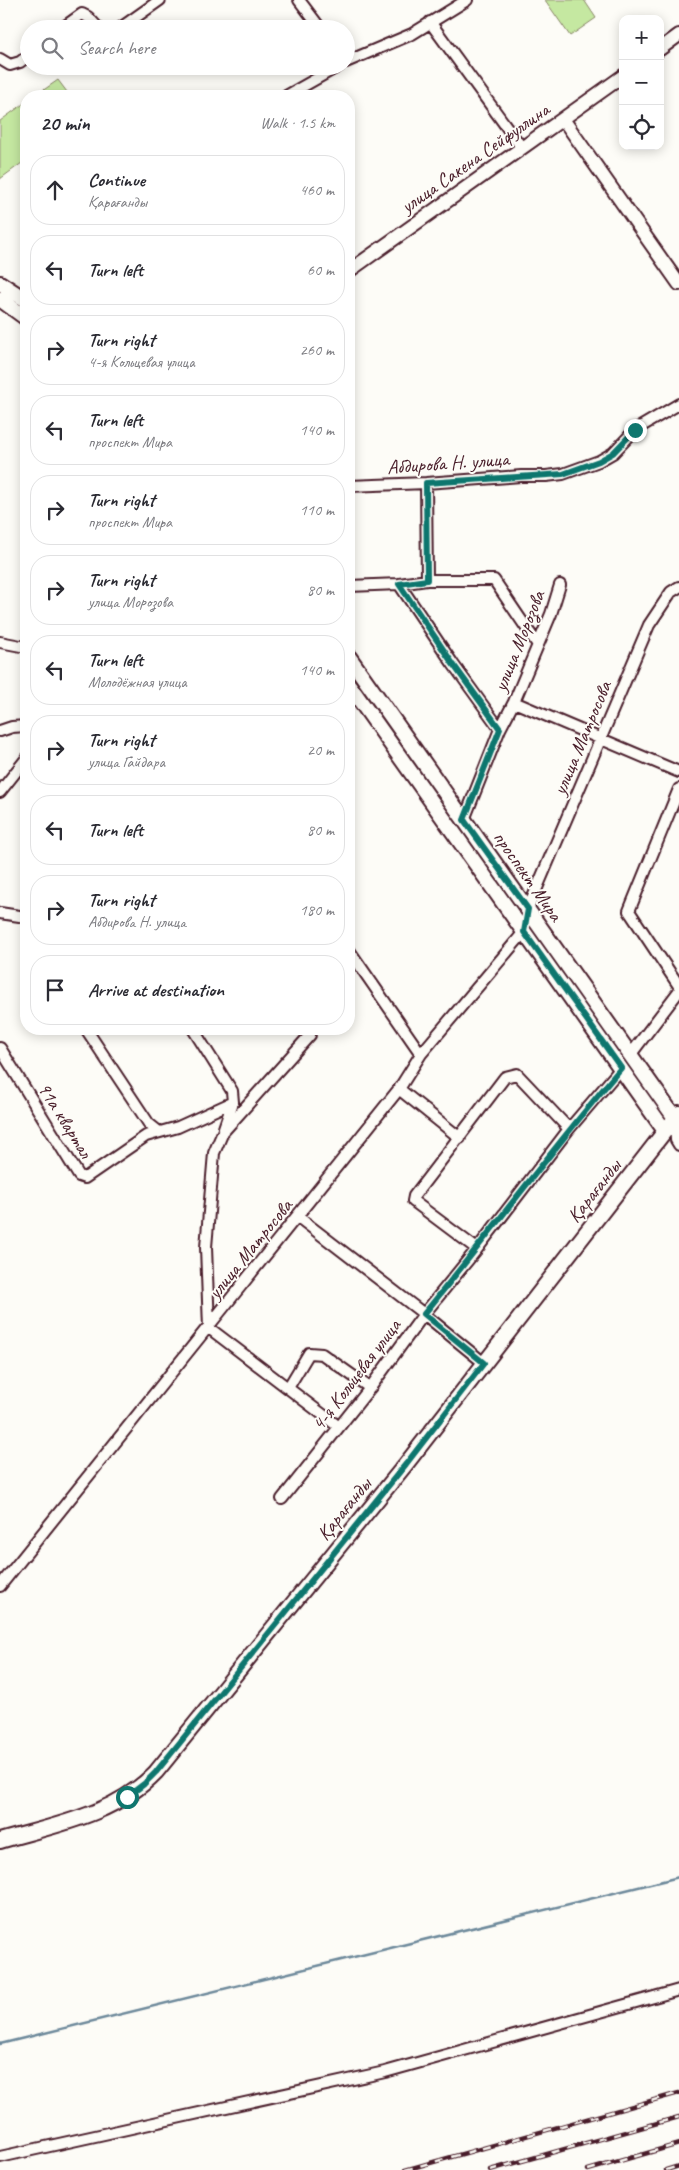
<!DOCTYPE html>
<html lang="en">
<head>
<meta charset="utf-8">
<style>
	:root { --surface:#fff; --page:#f7f7f7; --text:#2b2b33; --muted:#7c7c81; --line:#e1e1e2 }
	body { margin:0; font-family:Caveat,sans-serif; background:var(--page); color:var(--text) }
	.controls { position:absolute; right:15px; top:15px; display:grid; overflow:hidden; border-radius:10px; box-shadow:0 2px 12px #0003 }
	.controls button { width:45px; height:45px; display:grid; place-items:center; padding:0; border:0; border-bottom:1px solid var(--line); background:var(--surface); color:var(--text); font:25px sans-serif }
	.stop { position:absolute; width:15px; height:15px; margin:-11px; border:4px solid #0f766e; border-radius:50%; background:#fff }
	.stop.end { background:#0f766e; border-color:#fff; box-shadow:0 1px 5px #0008 }
	.list { margin:0; padding:0; list-style:none }
	h2 { display:flex; justify-content:space-between; align-items:center; height:65px; margin:0; padding:0 20px; font-size:21px }
	h2 small { font-size:16px; font-weight:400; color:var(--muted) }
	.list li { display:grid; grid-template-columns:32px 1fr auto; gap:15px; align-items:center; box-sizing:border-box; height:70px; margin:0 10px 10px; padding:0 10px; border:1px solid var(--line); border-radius:20px }
	.list b { display:block; font-size:19px; white-space:nowrap }
	.list p { margin:0; font-size:16px; white-space:nowrap; color:var(--muted) }
	.list em { font-size:16px; font-style:normal; color:var(--muted) }
	.icon { flex:none; width:28px; height:28px; fill:none; stroke:currentColor; stroke-width:2; stroke-linecap:round; stroke-linejoin:round }
	.map { position:relative; flex:none; width:679px; height:2170px; overflow:hidden }
	.search { position:absolute; background:var(--surface); box-shadow:0 2px 12px #0003; left:20px; top:20px; width:335px; height:55px; display:flex; align-items:center; gap:12px; box-sizing:border-box; padding:0 18px; border-radius:28px; color:var(--muted); font-size:19px }
	.panel { position:absolute; background:var(--surface); box-shadow:0 2px 12px #0003; left:20px; top:90px; width:335px; height:945px; border-radius:20px }
	.map>svg:first-child { display:block }
	.green { fill:#c5e8a1; stroke:#888466 }
	.lines { fill:none; stroke-linecap:round; stroke-linejoin:round }
	.stream { stroke:#6c889a; stroke-width:2.5 }
	.minor-casing { stroke:#4a1f2b; stroke-width:14 }
	.tertiary-casing { stroke:#4a1f2b; stroke-width:16 }
	.secondary-casing { stroke:#4a1f2b; stroke-width:18 }
	.minor { stroke:#fdfcf7; stroke-width:10 }
	.tertiary { stroke:#fdfcf7; stroke-width:12 }
	.secondary { stroke:#fdfcf7; stroke-width:14 }
	.rail-casing { stroke:#4a1f2b; stroke-width:4.5 }
	.rail { stroke:#fdfcf7; stroke-width:2.5; stroke-dasharray:8; stroke-linecap:butt }
	.route { stroke:#0f766e; stroke-width:6 }
	.labels { text-anchor:middle; dominant-baseline:central; stroke-width:4; stroke-linejoin:round; paint-order:stroke }
	.street-label { font-size:20px; fill:#4a1f2b; stroke:#fdfcf7 }
</style>
</head>
<body>
<div class="map">
<svg width="679" height="2170" viewBox="0 0 679 2170">
	<rect width="100%" height="100%" fill="#fdfcf7"/>
	<filter id="ink" filterUnits="userSpaceOnUse"><feTurbulence type="fractalNoise" baseFrequency=".02" numOctaves="2"/><feDisplacementMap in="SourceGraphic" scale="10" xChannelSelector="R" yChannelSelector="G"/><feConvolveMatrix kernelMatrix="1 2 1 2 8 2 1 2 1" color-interpolation-filters="sRGB"/></filter>
	<g filter="url(#ink)">
		<path class="green" d="M545,0h39l12,18 -26,18z
			M58,80l12,16h-35z
			M26,102v58l-26,19v-58z"/>
		<g class="lines">
			<path class="stream" d="M0,2044l679,-167"/>
			<defs>
				<path id="minor" d="M299,0l22,29
					M430,22l92,126
					M61,29l21,-15 6,3 11,12
					M119,29l41,-29
					M0,59l10,6 10,-3 9,-7
					M346,62l66,-28 55,-34
					M286,96l53,-30
					M426,483l1,97
					M349,486l77,-3 95,-7h25l17,-2 36,-13 14,-8 22,-23 44,-26
					M399,584l54,80 47,65
					M349,586l50,-2 28,-4h67l44,65
					M0,642l26,5
					M514,702l165,70
					M0,731l12,-4 14,-1
					M679,789l-50,122 50,75
					M0,792l26,-33
					M464,820l36,-91 14,-27 37,-88 9,-29
					M0,913l26,4
					M349,950l72,104
					M86,1029l63,95 10,8
					M193,1029l39,62 1,11 -9,26
					M310,1029v6l-87,97 -9,21 -8,94 3,81 130,99
					M0,1048l79,128 6,2 61,-42 32,-9 55,-25
					M631,1054l48,-63
					M399,1089l61,49
					M675,1118l1,22 3,5
					M298,1217l126,97 60,49
					M477,1249l-64,-48 1,-5 91,-119 12,-3 52,55
					M288,1388l21,-35 13,1 48,34
					M282,1499l88,-111 54,-74 53,-65 92,-120 52,-61
					M0,1586l399,-497 22,-35 103,-122 4,-23 121,-284 22,-33 8,-5
					M0,2157l385,-85 294,-82"/>
				<path id="tertiary" d="M660,49l19,-14
					M563,119l116,165
					M349,271l274,-195"/>
				<path id="secondary" d="M0,283l26,17
					M0,299l26,19
					M349,657l326,461
					M349,685l316,446
					M0,1841c55,-16 115,-26 156,-69l250,-308 273,-351"/>
			</defs>
			<use href="#minor" class="minor-casing"/>
			<use href="#tertiary" class="tertiary-casing"/>
			<use href="#secondary" class="secondary-casing"/>
			<use href="#minor" class="minor"/>
			<use href="#tertiary" class="tertiary"/>
			<use href="#secondary" class="secondary"/>
			<defs>
				<path id="rail" d="M405,2170l274,-77
					M490,2170l189,-53
					M588,2170l91,-26
					M666,2170l13,-4"/>
			</defs>
			<use href="#rail" class="rail-casing"/>
			<use href="#rail" class="rail"/>
		</g>
	</g>
	<g class="lines" filter="url(#ink)">
		<path class="route" d="M127,1797l17,-13 12,-12 250,-308 78,-101 -60,-49c66,-81 129,-166 197,-246l-97,-136 4,-23 -64,-89 36,-91 -47,-65 -54,-80 28,-4 -1,-97 137,-9 36,-13 14,-8 22,-23"/>
	</g>
	<g class="labels">
		<g class="street-label">
			<text transform="translate(475 158) rotate(-35)">улица Сакена Сейфуллина</text>
			<text transform="translate(448 463) rotate(-4)">Абдирова Н. улица</text>
			<text transform="translate(519 641) rotate(-68)">улица Морозова</text>
			<text transform="translate(582 738) rotate(-67)">улица Матросова</text>
			<text transform="translate(528 876) rotate(55)">проспект Мира</text>
			<text transform="translate(65 1120) rotate(58)">91а квартал</text>
			<text transform="translate(594 1191) rotate(-52)">Қарағанды</text>
			<text transform="translate(250 1249) rotate(-51)">улица Матросова</text>
			<text transform="translate(356 1375) rotate(-53)">4-я Кольцевая улица</text>
			<text transform="translate(344 1509) rotate(-51)">Қарағанды</text>
		</g>
	</g>
</svg>
<div class="controls">
<button>+</button>
<button>−</button>
<button><svg class="icon" aria-label="locate" viewBox="0 0 24 24"><circle cx="12" cy="12" r="6"/><path d="M12 2v4M12 18v4M2 12h4M18 12h4"/></svg></button>
</div>
<div class="stop" style="left:127px;top:1797px"></div>
<div class="stop end" style="left:635px;top:430px"></div>
<div class="search"><svg class="icon" aria-label="search" viewBox="0 0 24 24"><circle cx="10" cy="10" r="6"/><path d="M15 15l6 6"/></svg>Search here</div>
<section class="panel">
<h2>20 min<small>Walk · 1.5 km</small></h2>
<ul class="list">
<li><svg class="icon" aria-label="ahead" viewBox="0 0 24 24"><path d="M12 20V5M6 11l6-6 6 6"/></svg><div><b>Continue</b><p>Қарағанды</p></div><em>460 m</em></li>
<li><svg class="icon" aria-label="left" viewBox="0 0 24 24"><path d="M17 20v-9H6M10 6l-5 5 5 5"/></svg><div><b>Turn left</b></div><em>60 m</em></li>
<li><svg class="icon" aria-label="right" viewBox="0 0 24 24"><path d="M7 20v-9h11M14 6l5 5-5 5"/></svg><div><b>Turn right</b><p>4-я Кольцевая улица</p></div><em>260 m</em></li>
<li><svg class="icon" aria-label="left" viewBox="0 0 24 24"><path d="M17 20v-9H6M10 6l-5 5 5 5"/></svg><div><b>Turn left</b><p>проспект Мира</p></div><em>140 m</em></li>
<li><svg class="icon" aria-label="right" viewBox="0 0 24 24"><path d="M7 20v-9h11M14 6l5 5-5 5"/></svg><div><b>Turn right</b><p>проспект Мира</p></div><em>110 m</em></li>
<li><svg class="icon" aria-label="right" viewBox="0 0 24 24"><path d="M7 20v-9h11M14 6l5 5-5 5"/></svg><div><b>Turn right</b><p>улица Морозова</p></div><em>80 m</em></li>
<li><svg class="icon" aria-label="left" viewBox="0 0 24 24"><path d="M17 20v-9H6M10 6l-5 5 5 5"/></svg><div><b>Turn left</b><p>Молодёжная улица</p></div><em>140 m</em></li>
<li><svg class="icon" aria-label="right" viewBox="0 0 24 24"><path d="M7 20v-9h11M14 6l5 5-5 5"/></svg><div><b>Turn right</b><p>улица Гайдара</p></div><em>20 m</em></li>
<li><svg class="icon" aria-label="left" viewBox="0 0 24 24"><path d="M17 20v-9H6M10 6l-5 5 5 5"/></svg><div><b>Turn left</b></div><em>80 m</em></li>
<li><svg class="icon" aria-label="right" viewBox="0 0 24 24"><path d="M7 20v-9h11M14 6l5 5-5 5"/></svg><div><b>Turn right</b><p>Абдирова Н. улица</p></div><em>180 m</em></li>
<li><svg class="icon" aria-label="arrive" viewBox="0 0 24 24"><path d="M6 21V4h12l-3 4 3 4H6"/></svg><div><b>Arrive at destination</b></div></li>
</ul>
</section>
</div>
</body>
</html>
